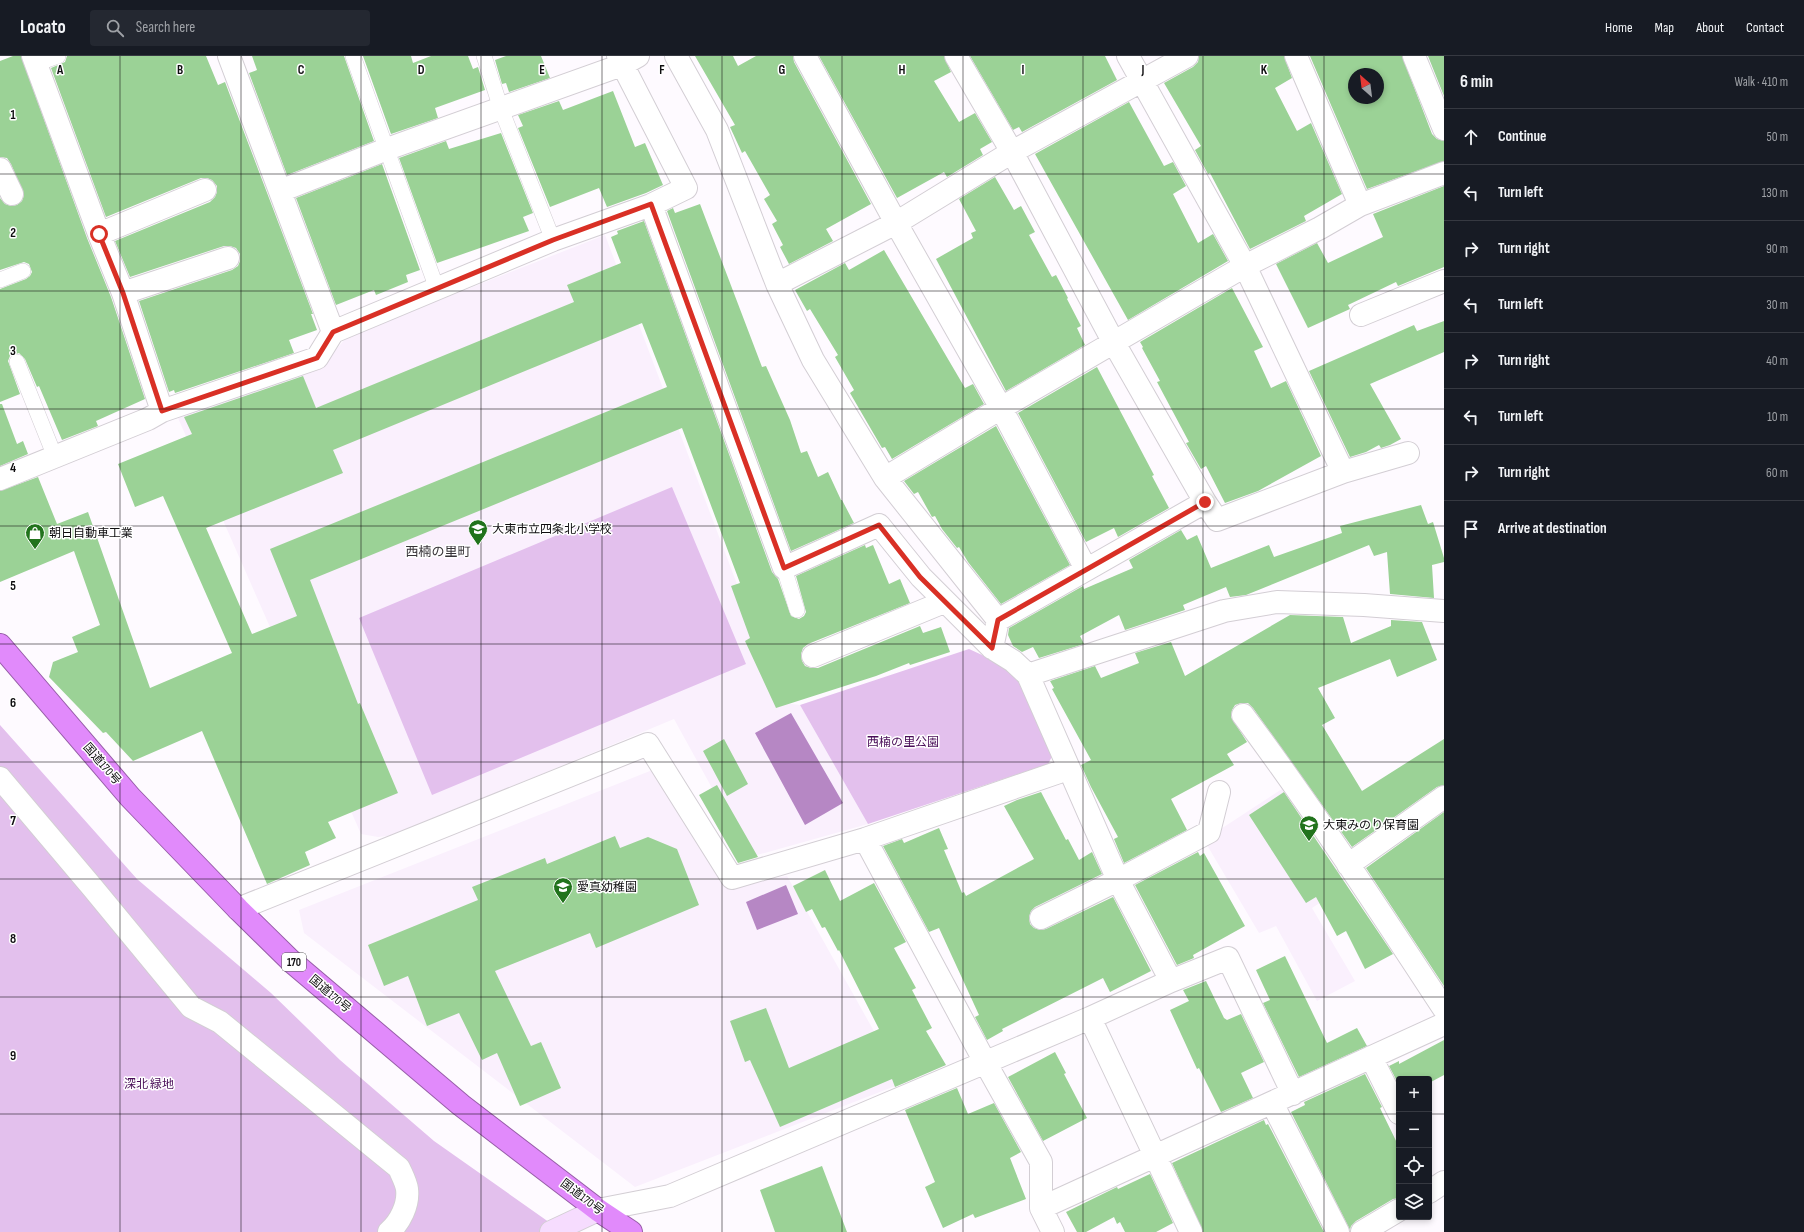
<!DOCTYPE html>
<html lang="en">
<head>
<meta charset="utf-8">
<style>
	:root { --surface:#171b24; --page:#242831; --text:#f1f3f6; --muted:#9ea1a6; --line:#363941 }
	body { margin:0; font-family:"Sofia Sans Condensed","Noto Sans JP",sans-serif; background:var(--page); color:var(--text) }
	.controls { position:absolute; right:12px; bottom:12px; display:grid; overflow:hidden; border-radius:4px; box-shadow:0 2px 6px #0003 }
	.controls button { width:36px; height:36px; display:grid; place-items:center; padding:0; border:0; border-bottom:1px solid var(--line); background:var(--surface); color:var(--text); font:20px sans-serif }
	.compass { position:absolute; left:1348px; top:12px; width:36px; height:36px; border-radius:50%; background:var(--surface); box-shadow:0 2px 6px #0003; rotate:332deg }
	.stop { position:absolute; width:12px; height:12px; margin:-9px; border:3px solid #d93025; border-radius:50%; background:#fff }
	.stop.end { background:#d93025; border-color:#fff; box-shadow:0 1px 4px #0008 }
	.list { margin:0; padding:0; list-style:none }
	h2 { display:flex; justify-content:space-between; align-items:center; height:52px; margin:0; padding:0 16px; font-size:17px }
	h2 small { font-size:13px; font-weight:400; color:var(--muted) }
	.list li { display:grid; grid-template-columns:26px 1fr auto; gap:12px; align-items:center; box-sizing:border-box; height:56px; padding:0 16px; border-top:1px solid var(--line) }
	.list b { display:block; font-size:15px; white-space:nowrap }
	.list em { font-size:13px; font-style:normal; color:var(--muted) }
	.icon { flex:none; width:22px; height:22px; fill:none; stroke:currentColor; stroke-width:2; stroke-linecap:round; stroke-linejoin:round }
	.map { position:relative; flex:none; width:1444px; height:1176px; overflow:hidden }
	header { display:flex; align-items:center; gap:24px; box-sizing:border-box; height:56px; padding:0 20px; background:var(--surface); border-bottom:1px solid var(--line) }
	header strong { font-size:19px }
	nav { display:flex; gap:22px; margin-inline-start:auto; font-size:14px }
	.search { width:280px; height:36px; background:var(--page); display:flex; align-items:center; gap:10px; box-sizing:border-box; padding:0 14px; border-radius:4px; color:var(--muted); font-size:15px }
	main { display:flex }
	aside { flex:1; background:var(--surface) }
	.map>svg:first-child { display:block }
	.built { fill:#faf0fd }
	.green { fill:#e3c0ed }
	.water { fill:#b687c4 }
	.building { fill:#9bd296; fill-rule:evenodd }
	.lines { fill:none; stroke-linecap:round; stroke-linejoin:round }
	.lane-casing { stroke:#d3ced4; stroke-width:16 }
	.street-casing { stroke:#d3ced4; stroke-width:24 }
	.secondary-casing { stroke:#d3ced4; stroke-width:24 }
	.highway-casing { stroke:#975ea8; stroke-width:24 }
	.lane { stroke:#fff; stroke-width:15 }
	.street { stroke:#fff; stroke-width:22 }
	.secondary { stroke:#f6dcfe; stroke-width:22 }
	.highway { stroke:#e18afb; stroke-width:22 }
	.route { stroke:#d93025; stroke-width:5 }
	.grid { fill:none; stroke:#0e0d0f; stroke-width:1; stroke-opacity:0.55 }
	.labels { text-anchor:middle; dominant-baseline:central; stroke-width:3; stroke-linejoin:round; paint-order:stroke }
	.shield { fill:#fff; stroke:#565657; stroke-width:1 }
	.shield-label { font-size:11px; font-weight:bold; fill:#0e0d0f }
	.poi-label { font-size:12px; fill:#0e0d0f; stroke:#fff; text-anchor:start }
	.park-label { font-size:12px; fill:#490d58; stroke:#fff }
	.street-label { font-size:12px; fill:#0e0d0f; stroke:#fff }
	.neighbourhood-label { font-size:13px; fill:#373338; stroke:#fff }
	.grid-label { font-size:13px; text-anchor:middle; font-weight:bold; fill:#0e0d0f; stroke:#fff; stroke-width:3; stroke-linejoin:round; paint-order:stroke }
</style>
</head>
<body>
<header>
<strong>Locato</strong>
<div class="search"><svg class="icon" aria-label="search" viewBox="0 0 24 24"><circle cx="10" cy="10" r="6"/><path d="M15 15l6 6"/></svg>Search here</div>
<nav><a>Home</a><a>Map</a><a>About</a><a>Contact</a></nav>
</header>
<main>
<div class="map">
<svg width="1444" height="1176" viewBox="0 0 1444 1176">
	<rect width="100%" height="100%" fill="#fefaff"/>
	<path class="built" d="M605,179l166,439 14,29 15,2 68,119 -118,33 -76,-138 -279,116 -17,2 -17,-3 -183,-416 145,-54 25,-28z
		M655,713l70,119 62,-12 116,207 -268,104 -331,-254 -5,-23z
		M1282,733l65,96 -35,23 43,73 -38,20 -41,-75 -17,7 -55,-93z"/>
	<path class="green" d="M672,431l74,177 -314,131 -73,-177z
		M969,593l24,11 33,25 30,64 -8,15 -180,60 -68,-119z
		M0,669l137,154 134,114 69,67 94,81 129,91h-563z"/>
	<path class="water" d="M791,657l52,90 -38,22 -50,-92z
		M786,829l12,29 -41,16 -11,-28z"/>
	<path class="building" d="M13,0h8l66,182 24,59 34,102 -49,22 2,5 -36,14 -23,-54 -2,1 -12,-28 -6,-6 -9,3 -2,5 12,33 -20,8v-113l26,-10 4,-3 2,-4 -3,-8 -5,-2 -24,8v-72l5,6 6,2 6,-1 5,-4 2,-6 -13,-31 -4,-6 -7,-1v-96z
		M67,0h139l12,29 7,-3 88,232h-2l6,16 -28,10 5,13 -119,40 -1,-3 -5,2 -30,-91 93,-31 6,-4 2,-5v-7l-4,-6 -6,-2h-6l-94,31 -15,-36 95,-39 5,-5 2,-5v-6l-5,-6 -5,-2h-6l-95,39 -55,-149 14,-6z
		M252,0h92l30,85 -87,34 -38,-102 8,-3z
		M363,0h48l2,7 18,-7h37l5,13 5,-2 7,23 -50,18 3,10 -47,16z
		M506,0h35l9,22 -41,14 -3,-9 -4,1 -7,-24z
		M695,0h38l5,10 18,-10h37l1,6 77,142 -45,25 7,12 -44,23 -9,-17 3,-2 -11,-21 5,-3 -13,-22 6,-4 -25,-44 -3,2 -12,-26 5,-2z
		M819,0h125l7,16 -17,9 25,41 16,-9 17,29 -12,7 3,6 -36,22 -3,-5 -47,26z
		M970,0h135l12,24 -95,52 -3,-5 -6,3z
		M1199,0h85l8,22 -17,10 22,43 14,-8 31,71 -38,22 2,5 -56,28 -40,-76 -2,1 -13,-24 6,-4 -37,-63 29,-16 5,-5z
		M1310,0h92l30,78 5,5 7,2v20l-77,28zM1354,18h24v24h-24z
		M1428,0h16v40z
		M613,35l22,56 10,-4 18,42 -17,8 -39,14 -8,-19 -49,19 -32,-79 5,-2 -5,-11 41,-14 4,9z
		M1129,46l35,64 9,-4 13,24 -13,8 25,49 15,-9 15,27 -100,59 -93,-166z
		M501,77l32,80 -10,4 6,14 -92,32 -38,-105 47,-17 3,8z
		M382,108l38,106 -14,5 2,7 -32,13 -2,-5 -38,15 -40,-107z
		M995,121l19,33 7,-4 14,26 -6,3 23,42 4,-2 12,23 -1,1 14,27 -4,2 8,17 -79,46 -70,-132 37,-21 -2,-5 5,-2 -17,-32z
		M1444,130v81l-46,19 -2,-4 -48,23 2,4 -42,19 -32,-64 41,-21 11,20 55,-26 -10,-23z
		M700,148l62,163 4,-1 24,54 11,33 6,-2 11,26 10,-5 13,28h1l12,23 -63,28 -124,-340 6,-3 2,5z
		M644,165l128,351 6,7 13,37 8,3 5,-3 2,-4 -10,-36 69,-31 1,3 7,-3 16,39 11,-5 10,24 -102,41 -5,4 -2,6 1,7 3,5 6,2h7l102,-42 3,7 18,-6 9,25 -40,13 -1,-2 -33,13 -100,32 -31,-67 5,-3 -19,-52 9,-3 -58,-155 -372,152 48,124 2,-1 38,90 -70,29 8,16 -31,14 5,13 -43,19 -65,-153 -69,30 -27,-29 -3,1 -54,-56 4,-15 25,-10 -6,-15 28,-12 -26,-74 -74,31v-91l38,-14 19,47 31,-12 62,176 82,-35 -69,-157 -28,11 -17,-43 74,-30 -8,-17 119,-41 13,32 258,-106 -7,-17 54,-22 -10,-26 7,-3 -1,-3zM642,267l25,64 -397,162 27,67 -45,18 -46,-106 137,-55 -10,-23z
		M884,194l81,138 8,-4 11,20 -92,55 -7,-12 -3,1 -32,-55 4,-3 -19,-33 3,-2 -28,-46 -3,2 -12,-21 50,-27 4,7z
		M1232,232l31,59 -9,4 17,37 15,-7 35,75 -63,35 -33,12 -19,-37 -5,3 -15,-26 3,-1 -32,-60 3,-1 -18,-33 1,-1 -3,-5z
		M1444,265v31l-74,32 31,55 -11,6 -9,3 -2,-3 -13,7 -16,5 -41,-86 105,-46 3,6z
		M1097,311l57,108 -2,1 17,32 -51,29 -4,-9 -28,14 -68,-129z
		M0,348h2l15,40 6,-3 5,13 -28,12z
		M996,370l74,139 -69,39 -33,-42 -9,-15 -2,1 -15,-19 -7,-13 -3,1 -14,-25 -4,2 -10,-13z
		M1421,449l7,19 5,-2 11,36v4l-12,3 2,33 -44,-4 -3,-42 -13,4 -5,-11 -123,50 -16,2 -4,-10 -43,18 2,5 -60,20 -6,-15 -39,21 4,8 -45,14 -6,-11 -11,5 -9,-6 -5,-11 1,-7 74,-42 1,3 49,-21 -4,-8 52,-30 6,10 10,-5 14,33 58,-23 5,12 68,-24 -2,-7z
		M1290,559l53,2 8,26 40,-17v-6l31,2 15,38 -40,17 -7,-18 -72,29 17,30 -13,7 40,66 82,-52v46l-7,2 -85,60 -99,-139 -5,-5h-7l-6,2 -3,5 -1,7 16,25 -20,12 7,11 -63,34 16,31 -63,33 -10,-24 4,-2 -27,-50 -10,-22 10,-5 -39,-71 2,-1 -4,-7 45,-15 6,12 38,-15 -4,-10 36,-11 14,34z
		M724,683l24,45 -21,12 -24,-45z
		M717,729l41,72 -20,6 -39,-68z
		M1041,736l25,48 2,-1 11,21 13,-8 10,22 -67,33 -4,4 -2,6 1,7 4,4 6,2 6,-1 67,-32 38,74 -41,21 -7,-14 -101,51 1,2 -16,9 -12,-23 4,-2 -40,-87 -10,4 -46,-86 19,-7 2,4 35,-15 9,21 -4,1 18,43 2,-1 2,4 68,-37 -30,-53 13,-6z
		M1284,736l51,76 58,86 -28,15 -19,-38 -9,5 -21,-39 -10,6 -57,-88z
		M1444,756v174l-78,-118z
		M615,780l5,12 28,-11 29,12 22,56 -103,43 -6,-15 -95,38 36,75 10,-4 20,46 -41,18 -23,-53 -15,7 -23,-47 -32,13 -19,-50 -24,10 -16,-41 110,-45 -6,-13 73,-29 2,6z
		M1198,796l2,4 4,-3 41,73 -52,29 1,3 -17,7 -42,-80z
		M825,814l15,31 34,-18 32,59 -12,6 22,40 -4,2 20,38 -6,3 20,34 -51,22 -3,-8 -112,48 -30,-67 -5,2 -15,-41 36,-13 23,60 90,-39 -40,-79 -1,1 -13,-24 -3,1 -10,-19 -6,3 -13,-26z
		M1285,900l42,87 30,-15 10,18 -68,31 -36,-74 7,-3 -14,-30z
		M1206,925l18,37 3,2 14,-6 23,48 -23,11 12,25 -32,14 -22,-44 -2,1 -27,-59 19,-9 -6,-11z
		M1444,984v35l-15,8v-4h-30v6l-10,-19 10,-5v3z
		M1055,996l11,21 -2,1 23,44 -44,23 -35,-64z
		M1365,1018l17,33 -2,1 19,39v51l-6,1 -37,22 -5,5 -1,4 -59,-118 14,-7 -1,-3z
		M957,1032l11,26 26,-11 27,49 -11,6 16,41 -51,19 -2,-4 -30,14 -18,-41 10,-5 -30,-72z
		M1264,1064l2,5 2,-1 56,108h-121l-31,-69z
		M822,1110l25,66h-72l-15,-42z
		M1150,1118l23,49 -17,9h-31l-5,-10 -3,2 -3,-7 -28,15h-9l-11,-20 51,-25 1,2z"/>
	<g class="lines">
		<defs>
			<path id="lane" d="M353,0l84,233
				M484,0l17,53 52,131
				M36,8l22,-8
				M0,224l23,-9
				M17,306l38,95
				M784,512l13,42"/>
			<path id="street" d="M33,0l66,178 24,59 39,118
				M229,0l104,276
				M676,0l41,74 60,154 36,76 72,118 113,142
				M805,0l91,167 105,185 85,161
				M1128,0l117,210 75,-38 40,-23 -64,-149
				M1187,0l-175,96 102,191 91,159 12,18 126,-48 65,-19
				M1414,0l30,73
				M0,113l12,25
				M280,135l107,-42 235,-84 16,-9
				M651,149l133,363 95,-43 42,52 71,71
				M1360,149l84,-32
				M99,178l106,-44
				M777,228l119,-61 116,-71 -56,-96
				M123,237l105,-35
				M1361,259l83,-34
				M885,422l116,-70 244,-142 98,206
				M0,423l148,-60 14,-8 155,-53 16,-26 220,-92 98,-35 35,-17 -68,-132
				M813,600l131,-54
				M1028,619l196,-64 53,-9 87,3 80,6
				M1243,659c71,95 136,195 201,294
				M0,722l92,109 99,120 29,15 179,146c3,7 7,14 8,21 2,16 -7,33 -18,43
				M865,783l120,223 56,100v46l12,24
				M1348,809l96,-68
				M238,853l410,-165 84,134 133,-39 203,-70
				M1041,862l77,-38 91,-48 10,-40
				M1171,925l-53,-101 -90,-205 -15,-14 -21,-13 6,-28 207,-118
				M1090,962l101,214
				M1371,1001l28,56
				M1272,1047l66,129
				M1429,1136l15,-10
				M1041,1152l403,-184
				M598,1154l72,-14 420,-178 81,-37 57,-23 65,136
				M1362,1176l37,-22"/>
			<path id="secondary" d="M551,1176l47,-22"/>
			<path id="highway" d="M0,589l130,152 108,112 53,52 170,144 137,105 33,22"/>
		</defs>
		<use href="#lane" class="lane-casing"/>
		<use href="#street" class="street-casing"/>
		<use href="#secondary" class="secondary-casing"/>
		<use href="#highway" class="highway-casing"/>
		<use href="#lane" class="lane"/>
		<use href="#street" class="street"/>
		<use href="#secondary" class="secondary"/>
		<use href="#highway" class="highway"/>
	</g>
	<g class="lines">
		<path class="route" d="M99,178l24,59 39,118 155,-53 16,-26 220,-92 98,-36 133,364 95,-43 41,52 72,71 6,-28 207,-118"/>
	</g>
	<path class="grid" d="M120,0v1176M241,0v1176M361,0v1176M481,0v1176M602,0v1176M722,0v1176M842,0v1176M963,0v1176M1083,0v1176M1203,0v1176M1324,0v1176M0,118h1444M0,235h1444M0,353h1444M0,470h1444M0,588h1444M0,706h1444M0,823h1444M0,941h1444M0,1058h1399M1429,1058h15"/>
	<defs>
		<symbol id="school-pin" viewBox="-11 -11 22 30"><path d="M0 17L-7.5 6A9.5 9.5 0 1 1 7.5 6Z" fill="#21731c" stroke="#fff"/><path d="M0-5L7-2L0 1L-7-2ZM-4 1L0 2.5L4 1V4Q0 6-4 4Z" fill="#fff"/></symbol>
		<symbol id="shop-pin" viewBox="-11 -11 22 30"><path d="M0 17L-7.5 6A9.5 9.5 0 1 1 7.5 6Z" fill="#21731c" stroke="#fff"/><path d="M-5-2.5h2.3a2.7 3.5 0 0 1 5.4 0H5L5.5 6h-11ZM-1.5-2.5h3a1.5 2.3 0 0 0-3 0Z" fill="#fff"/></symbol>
	</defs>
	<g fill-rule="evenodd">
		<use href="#school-pin" x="467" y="462" width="22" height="30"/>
		<use href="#shop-pin" x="24" y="466" width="22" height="30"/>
		<use href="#school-pin" x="1298" y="758" width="22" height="30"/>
		<use href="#school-pin" x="552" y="820" width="22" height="30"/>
	</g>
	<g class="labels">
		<rect class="shield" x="282" y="897" width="24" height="18" rx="3"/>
		<g class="shield-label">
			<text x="294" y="906">170</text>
		</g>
		<g class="poi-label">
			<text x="492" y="473">大東市立四条北小学校</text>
			<text x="49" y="477">朝日自動車工業</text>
			<text x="1323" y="769">大東みのり保育園</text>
			<text x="577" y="831">愛真幼稚園</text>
		</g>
		<g class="park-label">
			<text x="903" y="686">西楠の里公園</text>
			<text x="149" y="1028">深北 緑地</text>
		</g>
		<g class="street-label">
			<text transform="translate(102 708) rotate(49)">国道170号</text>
			<text transform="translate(330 938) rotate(40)">国道170号</text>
			<text transform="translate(582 1141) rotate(37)">国道170号</text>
		</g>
		<g class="neighbourhood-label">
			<text x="438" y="496">西楠の里町</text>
		</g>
	</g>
	<g class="grid-label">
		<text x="60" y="18">A</text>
		<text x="180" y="18">B</text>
		<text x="301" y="18">C</text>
		<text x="421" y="18">D</text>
		<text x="542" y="18">E</text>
		<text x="662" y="18">F</text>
		<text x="782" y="18">G</text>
		<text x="902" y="18">H</text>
		<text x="1023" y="18">I</text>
		<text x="1143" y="18">J</text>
		<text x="1264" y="18">K</text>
		<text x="13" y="63">1</text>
		<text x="13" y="181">2</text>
		<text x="13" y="299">3</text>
		<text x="13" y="416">4</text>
		<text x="13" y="534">5</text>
		<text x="13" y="651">6</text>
		<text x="13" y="769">7</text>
		<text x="13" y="887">8</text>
		<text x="13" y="1004">9</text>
	</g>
</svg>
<div class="controls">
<button>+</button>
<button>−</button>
<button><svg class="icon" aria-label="locate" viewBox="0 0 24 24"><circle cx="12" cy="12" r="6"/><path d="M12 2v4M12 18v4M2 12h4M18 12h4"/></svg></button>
<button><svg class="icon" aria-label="layers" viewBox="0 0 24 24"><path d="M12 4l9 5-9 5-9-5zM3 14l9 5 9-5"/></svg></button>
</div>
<svg class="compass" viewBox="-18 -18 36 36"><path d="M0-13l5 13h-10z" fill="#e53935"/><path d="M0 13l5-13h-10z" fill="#9ea1a6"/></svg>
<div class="stop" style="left:99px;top:178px"></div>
<div class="stop end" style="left:1205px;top:446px"></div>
</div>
<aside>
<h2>6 min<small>Walk · 410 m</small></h2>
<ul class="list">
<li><svg class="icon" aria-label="ahead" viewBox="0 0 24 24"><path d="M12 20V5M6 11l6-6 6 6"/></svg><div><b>Continue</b></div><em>50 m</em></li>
<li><svg class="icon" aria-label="left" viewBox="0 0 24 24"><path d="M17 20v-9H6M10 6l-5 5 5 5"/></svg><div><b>Turn left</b></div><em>130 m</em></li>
<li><svg class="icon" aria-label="right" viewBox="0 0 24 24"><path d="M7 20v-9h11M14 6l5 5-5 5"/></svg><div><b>Turn right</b></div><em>90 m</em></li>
<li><svg class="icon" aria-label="left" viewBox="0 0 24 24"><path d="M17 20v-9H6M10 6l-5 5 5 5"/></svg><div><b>Turn left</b></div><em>30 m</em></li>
<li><svg class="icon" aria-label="right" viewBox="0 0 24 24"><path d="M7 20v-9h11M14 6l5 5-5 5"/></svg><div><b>Turn right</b></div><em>40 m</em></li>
<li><svg class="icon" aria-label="left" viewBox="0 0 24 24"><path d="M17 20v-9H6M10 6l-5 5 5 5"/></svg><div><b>Turn left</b></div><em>10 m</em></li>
<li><svg class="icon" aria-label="right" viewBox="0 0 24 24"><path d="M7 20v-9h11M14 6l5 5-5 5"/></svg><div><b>Turn right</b></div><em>60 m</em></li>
<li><svg class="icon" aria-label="arrive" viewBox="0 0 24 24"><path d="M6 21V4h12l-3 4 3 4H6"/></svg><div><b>Arrive at destination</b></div></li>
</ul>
</aside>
</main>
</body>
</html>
